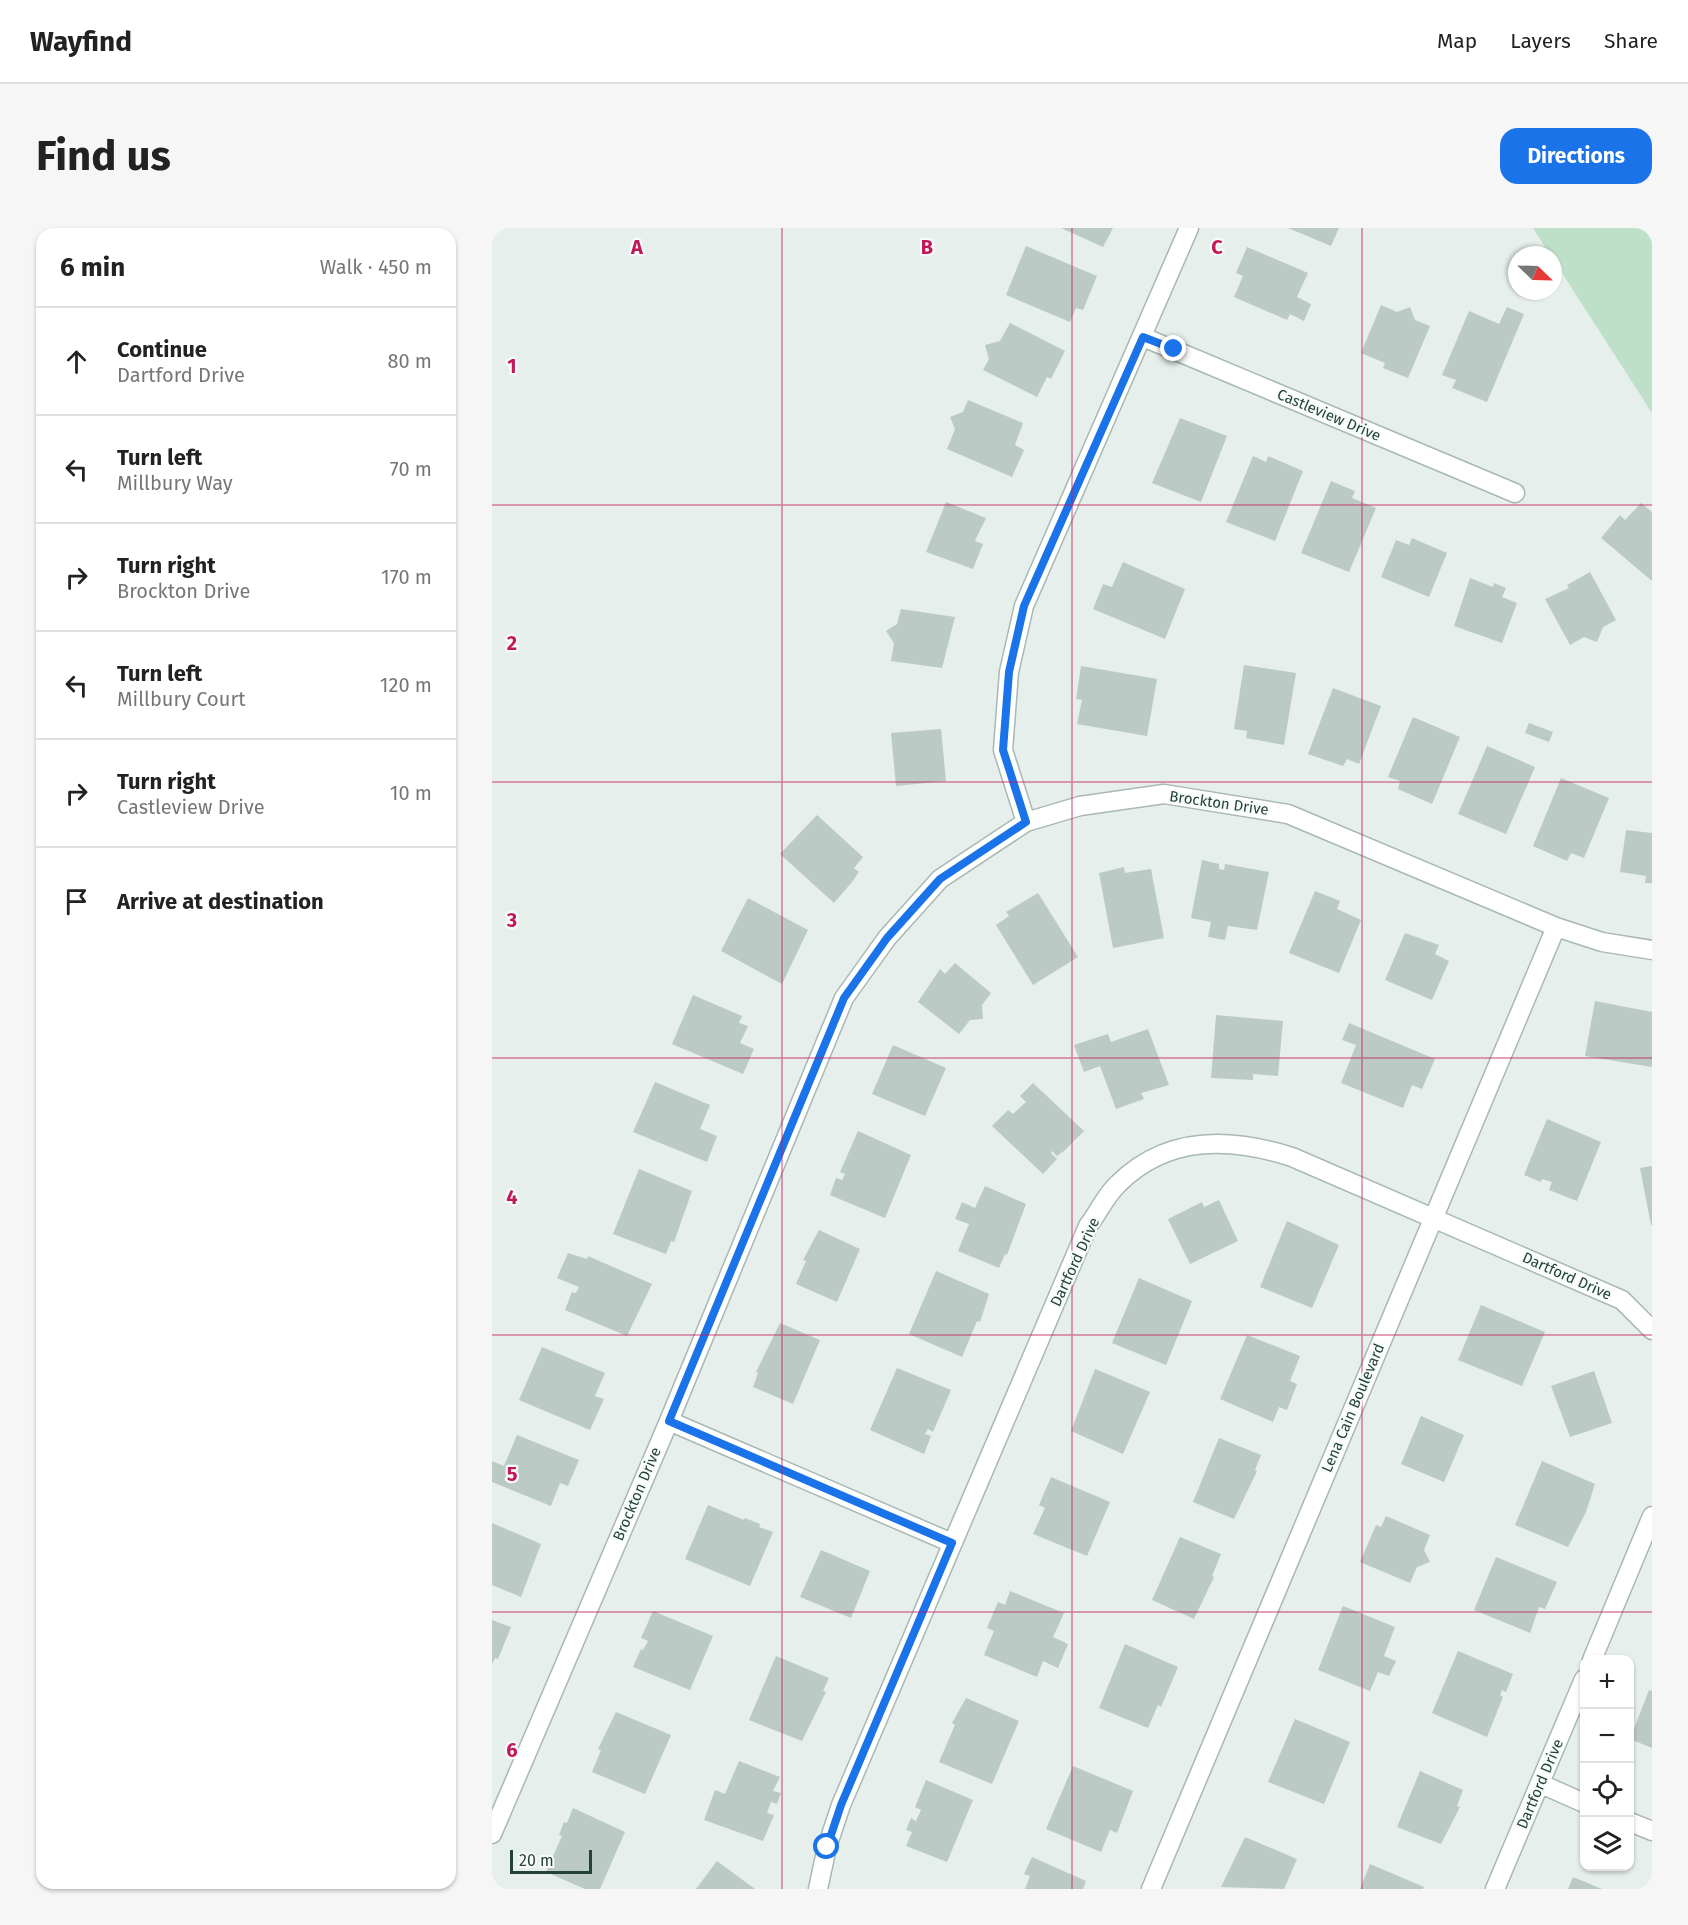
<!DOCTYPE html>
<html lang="en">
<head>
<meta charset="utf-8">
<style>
	:root { --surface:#fff; --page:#f6f6f6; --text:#222; --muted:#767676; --line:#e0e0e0; --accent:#1a73e8 }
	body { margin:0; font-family:"Fira Sans",sans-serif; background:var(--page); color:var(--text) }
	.controls { position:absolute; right:18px; bottom:18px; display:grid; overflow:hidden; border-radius:12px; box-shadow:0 2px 4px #0004 }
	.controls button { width:54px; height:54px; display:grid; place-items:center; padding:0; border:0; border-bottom:2px solid var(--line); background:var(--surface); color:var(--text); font:30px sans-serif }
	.compass { position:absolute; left:1016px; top:18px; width:54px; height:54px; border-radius:50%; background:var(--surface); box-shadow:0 2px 4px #0004; rotate:113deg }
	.scale { position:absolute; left:18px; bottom:15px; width:82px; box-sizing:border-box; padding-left:6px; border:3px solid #24423a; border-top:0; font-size:16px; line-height:21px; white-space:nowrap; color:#24423a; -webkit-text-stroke:4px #f7fbf9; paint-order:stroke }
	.stop { position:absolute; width:18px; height:18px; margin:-14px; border:4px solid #1a73e8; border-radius:50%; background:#fff }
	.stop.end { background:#1a73e8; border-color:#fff; box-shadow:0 2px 6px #0008 }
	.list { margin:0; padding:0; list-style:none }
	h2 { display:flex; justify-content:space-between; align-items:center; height:78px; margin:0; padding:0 24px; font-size:26px }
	h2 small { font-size:20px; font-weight:400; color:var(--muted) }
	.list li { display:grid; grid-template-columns:39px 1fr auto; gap:18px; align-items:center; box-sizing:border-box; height:108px; padding:0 24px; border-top:2px solid var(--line) }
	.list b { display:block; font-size:22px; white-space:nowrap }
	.list p { margin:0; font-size:20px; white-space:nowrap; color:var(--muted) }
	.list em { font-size:20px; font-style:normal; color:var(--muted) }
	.icon { flex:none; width:33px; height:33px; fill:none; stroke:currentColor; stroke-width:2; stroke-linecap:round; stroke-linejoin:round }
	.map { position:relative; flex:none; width:1160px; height:1661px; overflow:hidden; border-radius:18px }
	header { display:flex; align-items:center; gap:36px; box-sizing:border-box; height:84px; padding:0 30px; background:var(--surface); border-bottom:2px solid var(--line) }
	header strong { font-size:28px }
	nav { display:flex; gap:33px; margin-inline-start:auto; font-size:21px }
	.intro { display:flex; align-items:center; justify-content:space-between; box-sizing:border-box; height:144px; padding:0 36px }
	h1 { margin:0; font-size:42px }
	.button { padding:15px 27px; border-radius:18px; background:var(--accent); color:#fff; font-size:21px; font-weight:700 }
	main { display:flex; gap:36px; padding:0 36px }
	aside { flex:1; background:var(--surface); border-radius:18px; box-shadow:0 2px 4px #0004 }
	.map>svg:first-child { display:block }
	.green { fill:#bfe0c8 }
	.building { fill:#bbcac4 }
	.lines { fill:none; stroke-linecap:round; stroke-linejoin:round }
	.minor-casing { stroke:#a8b8b2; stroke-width:21 }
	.minor { stroke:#fff; stroke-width:18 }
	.route { stroke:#1a73e8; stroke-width:8 }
	.grid { fill:none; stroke:#c2185b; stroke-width:1.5; stroke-opacity:0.55 }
	.labels { text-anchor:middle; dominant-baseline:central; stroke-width:4.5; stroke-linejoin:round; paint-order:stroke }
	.street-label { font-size:15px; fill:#24423a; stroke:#f7fbf9 }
	.grid-label { font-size:20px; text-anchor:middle; font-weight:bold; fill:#c2185b; stroke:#f7fbf9; stroke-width:4.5; stroke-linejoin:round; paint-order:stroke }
</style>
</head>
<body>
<header>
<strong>Wayfind</strong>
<nav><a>Map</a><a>Layers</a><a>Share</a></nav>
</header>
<div class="intro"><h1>Find us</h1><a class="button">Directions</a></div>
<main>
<aside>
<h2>6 min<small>Walk · 450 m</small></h2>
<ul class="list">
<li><svg class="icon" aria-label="ahead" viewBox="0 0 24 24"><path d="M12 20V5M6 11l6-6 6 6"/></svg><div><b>Continue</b><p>Dartford Drive</p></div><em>80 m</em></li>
<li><svg class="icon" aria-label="left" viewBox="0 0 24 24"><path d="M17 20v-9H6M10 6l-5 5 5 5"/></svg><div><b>Turn left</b><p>Millbury Way</p></div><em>70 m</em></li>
<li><svg class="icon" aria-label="right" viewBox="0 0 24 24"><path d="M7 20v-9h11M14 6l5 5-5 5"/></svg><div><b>Turn right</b><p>Brockton Drive</p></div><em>170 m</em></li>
<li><svg class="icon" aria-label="left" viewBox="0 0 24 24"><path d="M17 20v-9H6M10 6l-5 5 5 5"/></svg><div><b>Turn left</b><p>Millbury Court</p></div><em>120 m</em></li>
<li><svg class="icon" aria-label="right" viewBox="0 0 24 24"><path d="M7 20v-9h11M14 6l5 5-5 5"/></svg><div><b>Turn right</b><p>Castleview Drive</p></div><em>10 m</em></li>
<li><svg class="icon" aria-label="arrive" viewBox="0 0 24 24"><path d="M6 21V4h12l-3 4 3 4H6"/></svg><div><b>Arrive at destination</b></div></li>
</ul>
</aside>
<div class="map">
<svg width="1160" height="1661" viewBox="0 0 1160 1661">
	<rect width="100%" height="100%" fill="#e6efeb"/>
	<path class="green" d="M1041,0h119v185l-99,-154v-4h-3z"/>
	<path class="building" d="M569,0h52l-10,19z
		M796,0h51l-8,18z
		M534,18l71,30 -14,34 -7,-2 -6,14 -64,-27z
		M755,19l61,26 -11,24 14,7 -7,17 -14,-7 -3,6 -53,-23 9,-21 -7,-3z
		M889,77l16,7 13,-5 5,13 15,6 -22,52 -25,-10 2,-5 -24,-10z
		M1015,79l17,7 -37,88 -35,-14 4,-8 -14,-5 27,-64 30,13z
		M518,95l55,28 -14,28 -4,-2 -10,20 -54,-27 6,-11 -4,-14 15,-4z
		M476,172l55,23 -8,22 9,5 -12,27 -65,-28 8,-20 -5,-12 13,-5z
		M688,190l47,18 -26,66 -49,-19z
		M761,228l13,6 2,-6 35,15 -28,70 -49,-19z
		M839,253l24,10 -3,7 24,10 -27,64 -48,-19z
		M454,274l40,16 -11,23 8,3 -10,25 -47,-17z
		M1149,275l11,9v69l-51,-43 19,-23 5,5z
		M920,310l35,15 -18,44 -48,-20 15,-37 13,5z
		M631,334l62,27 -20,50 -72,-30 10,-25 9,3z
		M1098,344l26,48 -13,7 -6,15 -13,-5 -14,8 -25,-46 24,-11 -2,-3z
		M978,350l23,9 1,-4 12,5 -4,9 15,6 -15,40 -48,-17z
		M409,381l54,8 -13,51 -51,-7 3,-18 -8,-12 11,-7z
		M752,437l52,8 -12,72 -38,-7 1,-7 -13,-2z
		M589,438l76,13 -10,57 -70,-12 5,-24 -6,-1z
		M841,460l48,18 -22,58 -12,-5 -4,7 -35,-12z
		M921,489l47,20 -28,67 -34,-15 2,-8 -12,-4z
		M1037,495l24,9 -4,10 -24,-9z
		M449,501l5,52 -50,5 -5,-53z
		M995,518l48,21 -29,67 -48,-20z
		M1069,550l48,20 -25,60 -13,-5 -4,8 -34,-15z
		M325,587l46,42 -9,11 5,4 -7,10 -18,21 -54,-49z
		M1134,602l26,3v50h-7l1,-7 -26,-4z
		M710,632l17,4v5l5,1 1,-6 44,8 -12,58 -29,-4 -3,14 -17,-3 3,-15 -20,-4z
		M632,639l1,6 26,-4 13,69 -51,10 -14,-75z
		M823,663l25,10 -3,8 24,11 -22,53 -50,-20z
		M546,665l40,64 -45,28 -37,-60 13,-9 -3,-4z
		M256,670l60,32 -26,54 -61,-33z
		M913,705l34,12 -4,9 14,7 -17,39 -47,-20z
		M463,735l36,30 -9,12 1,14 -13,1 -11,14 -41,-32 22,-33 5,5z
		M201,767l49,21 -3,7 9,3 -8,17 14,6 -11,25 -71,-30z
		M1103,773l57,11v55l-67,-11z
		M724,787l67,6 -5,55 -25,-2v6l-42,-2z
		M857,795l86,36 -13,30 -10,-4 -9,23 -62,-25 15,-38 -14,-5z
		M656,801l21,56 -28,8 3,6 -28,10 -16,-43 -16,6 -10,-27 34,-11 3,8z
		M401,817l53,23 -21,48 -53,-22z
		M163,854l55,23 -10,24 17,7 -10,26 -74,-30z
		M541,855l51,48 -20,20 -7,5 -5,-5 -1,2 6,6 -14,15 -51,-48 16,-16 5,4 13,-12 -6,-6z
		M1055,891l54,23 -24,59 -28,-11 3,-8 -10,-3 -1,3 -17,-7z
		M366,903l53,24 -26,63 -55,-23 6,-17 6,2 3,-6 -5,-2z
		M1160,938v59h-1l-11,-57z
		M147,941l53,22 -18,51 -3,-1 -5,13 -53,-20z
		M493,958l41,18 -19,51 -2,-1 -6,14 -41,-17 11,-27 -14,-5 7,-17 13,6z
		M727,972l19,41 -48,23 -22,-45 34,-17 2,5z
		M795,993l52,24 -27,63 -52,-21z
		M327,1002l41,19 -23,53 -41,-18 10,-23 -3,-1z
		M76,1025l19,6 1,-3 64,28 -25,52 -62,-26 7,-18 4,1 3,-6 -22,-9z
		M444,1043l53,23 -9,28 -3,-1 -15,36 -53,-23z
		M647,1050l53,23 -26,64 -54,-22z
		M989,1077l64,27 -23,54 -64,-26z
		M288,1095l40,17 -27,64 -40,-17 5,-14 -2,-1z
		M755,1107l53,21 -10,25 7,3 -10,26 -8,-3 -6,15 -53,-23z
		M50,1119l63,26 -10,23 9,3 -14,31 -71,-30z
		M405,1140l54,22 -18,42 -5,-3 -3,5 6,2 -7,18 -54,-24z
		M603,1141l55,23 -27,62 -52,-23z
		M1102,1143l18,52 -42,14 -19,-51z
		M929,1188l43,19 -20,47 -43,-18z
		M25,1207l62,25 -11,26 -8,-3 -9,23 -59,-24v-21l12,5z
		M727,1210l42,17 -6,15 2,1 -23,48 -41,-17z
		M1050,1233l53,23 -9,28 -18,35 -53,-22z
		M559,1249l59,25 -23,54 -54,-22 12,-26 -6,-3z
		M216,1277l36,15 1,-2 15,6 -1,3 14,5 -23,54 -65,-27z
		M894,1288l44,19 -6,15 6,12 -13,5 -7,16 -50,-21 16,-37 5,2z
		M0,1295l49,21 -20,53 -29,-12z
		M688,1309l41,17 -9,22 2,1 -20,42 -42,-19z
		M329,1322l49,21 -19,47 -51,-21z
		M1004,1329l61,25 -12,27 -6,-2 -9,26 -56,-23z
		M518,1363l54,22 -11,24 15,7 -10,24 -15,-7 -6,16 -53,-22 10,-24 -7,-3 11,-26 7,3z
		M851,1378l52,21 -11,29 12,5 -7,15 -11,-4 -8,19 -52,-21z
		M161,1383l60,25 -23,54 -57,-23 8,-18 2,1 5,-9 -7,-3z
		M0,1392l19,7 -13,32 -3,-1 -3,6z
		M633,1416l53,23 -17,40 -3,-2 -10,23 -49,-20z
		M966,1423l55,23 -7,18 -4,-2 -2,5 3,2 -16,40 -55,-24z
		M284,1428l53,22 -6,13 3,1 -24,49 -53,-21z
		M1157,1462l3,1v57l-22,-9z
		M474,1470l53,23 -27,63 -53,-22 16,-37 -3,-2z
		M124,1484l55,23 -26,59 -53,-22 9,-22 -3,-1z
		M803,1491l55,23 -26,62 -56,-22z
		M247,1533l41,16 -7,14 8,2 -4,11 -6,-2 -4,11 7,2 -11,26 -59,-21 11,-30 10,4z
		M581,1538l60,25 -16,42 -7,-3 -9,22 -55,-23z
		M928,1543l43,19 -6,16 3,1 -19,37 -44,-17z
		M434,1552l47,20 -26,62 -41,-16 6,-14 -6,-2 5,-12 5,3 5,-11 -6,-3z
		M81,1580l52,24 -25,57h-15l-39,-17 16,-36 -3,-1 5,-13 3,1z
		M753,1609l52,22 -13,30 -63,-2z
		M540,1629l54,24 -3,8h-58l5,-13 -6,-2z
		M225,1633l38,28h-59z
		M878,1636l54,23 -1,2h-63z
		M1081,1649l29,12h-34z"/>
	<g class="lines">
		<defs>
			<path id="minor" d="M651,109l372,156
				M534,594l-23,-72 6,-78 15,-66 165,-378
				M177,1193l283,122
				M1100,1432l60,-144
				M1049,1556l43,19
				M1138,1594l22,9
				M0,1606l177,-413 175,-423 43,-60 53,-59 86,-57 54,-16 84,-12 124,20 268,113 46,15 50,8
				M326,1661l9,-42 14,-42 247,-579c10,-13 18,-31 30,-42 49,-49 112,-47 174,-27l330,143 30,30
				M659,1661l405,-962
				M1003,1661l89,-210"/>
		</defs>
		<use href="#minor" class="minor-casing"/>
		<use href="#minor" class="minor"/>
	</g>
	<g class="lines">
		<path class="route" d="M335,1619l14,-42 111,-262 -283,-122 175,-423 43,-60 53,-59 86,-57 -23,-72 6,-78 15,-66 119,-269 31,12"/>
	</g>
	<path class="grid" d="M290,0v1661M580,0v1661M870,0v1661M0,277h1160M0,554h1160M0,830h1160M0,1107h1160M0,1384h1160"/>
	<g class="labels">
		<g class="street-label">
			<text transform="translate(837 187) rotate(23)">Castleview Drive</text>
			<text transform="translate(727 575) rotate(8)">Brockton Drive</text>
			<text transform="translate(583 1034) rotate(-65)">Dartford Drive</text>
			<text transform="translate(1075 1048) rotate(24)">Dartford Drive</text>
			<text transform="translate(861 1180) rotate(-67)">Lena Cain Boulevard</text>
			<text transform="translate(145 1266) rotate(-67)">Brockton Drive</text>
			<text transform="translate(1048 1556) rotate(-67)">Dartford Drive</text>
		</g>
	</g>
	<g class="grid-label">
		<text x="145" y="26">A</text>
		<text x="435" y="26">B</text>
		<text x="725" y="26">C</text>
		<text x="20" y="145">1</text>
		<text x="20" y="422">2</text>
		<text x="20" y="699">3</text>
		<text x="20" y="976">4</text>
		<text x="20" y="1253">5</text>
		<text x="20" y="1529">6</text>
	</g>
</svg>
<div class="controls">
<button>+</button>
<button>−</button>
<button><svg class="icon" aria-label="locate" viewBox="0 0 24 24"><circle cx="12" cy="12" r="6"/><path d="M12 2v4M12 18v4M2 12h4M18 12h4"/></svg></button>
<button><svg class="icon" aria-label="layers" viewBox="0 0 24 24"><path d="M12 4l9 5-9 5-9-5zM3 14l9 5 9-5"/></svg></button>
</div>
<svg class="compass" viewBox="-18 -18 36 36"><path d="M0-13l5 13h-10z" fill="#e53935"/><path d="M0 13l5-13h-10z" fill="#767676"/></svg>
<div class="scale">20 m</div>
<div class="stop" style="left:335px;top:1619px"></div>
<div class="stop end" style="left:682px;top:121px"></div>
</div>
</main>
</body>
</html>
